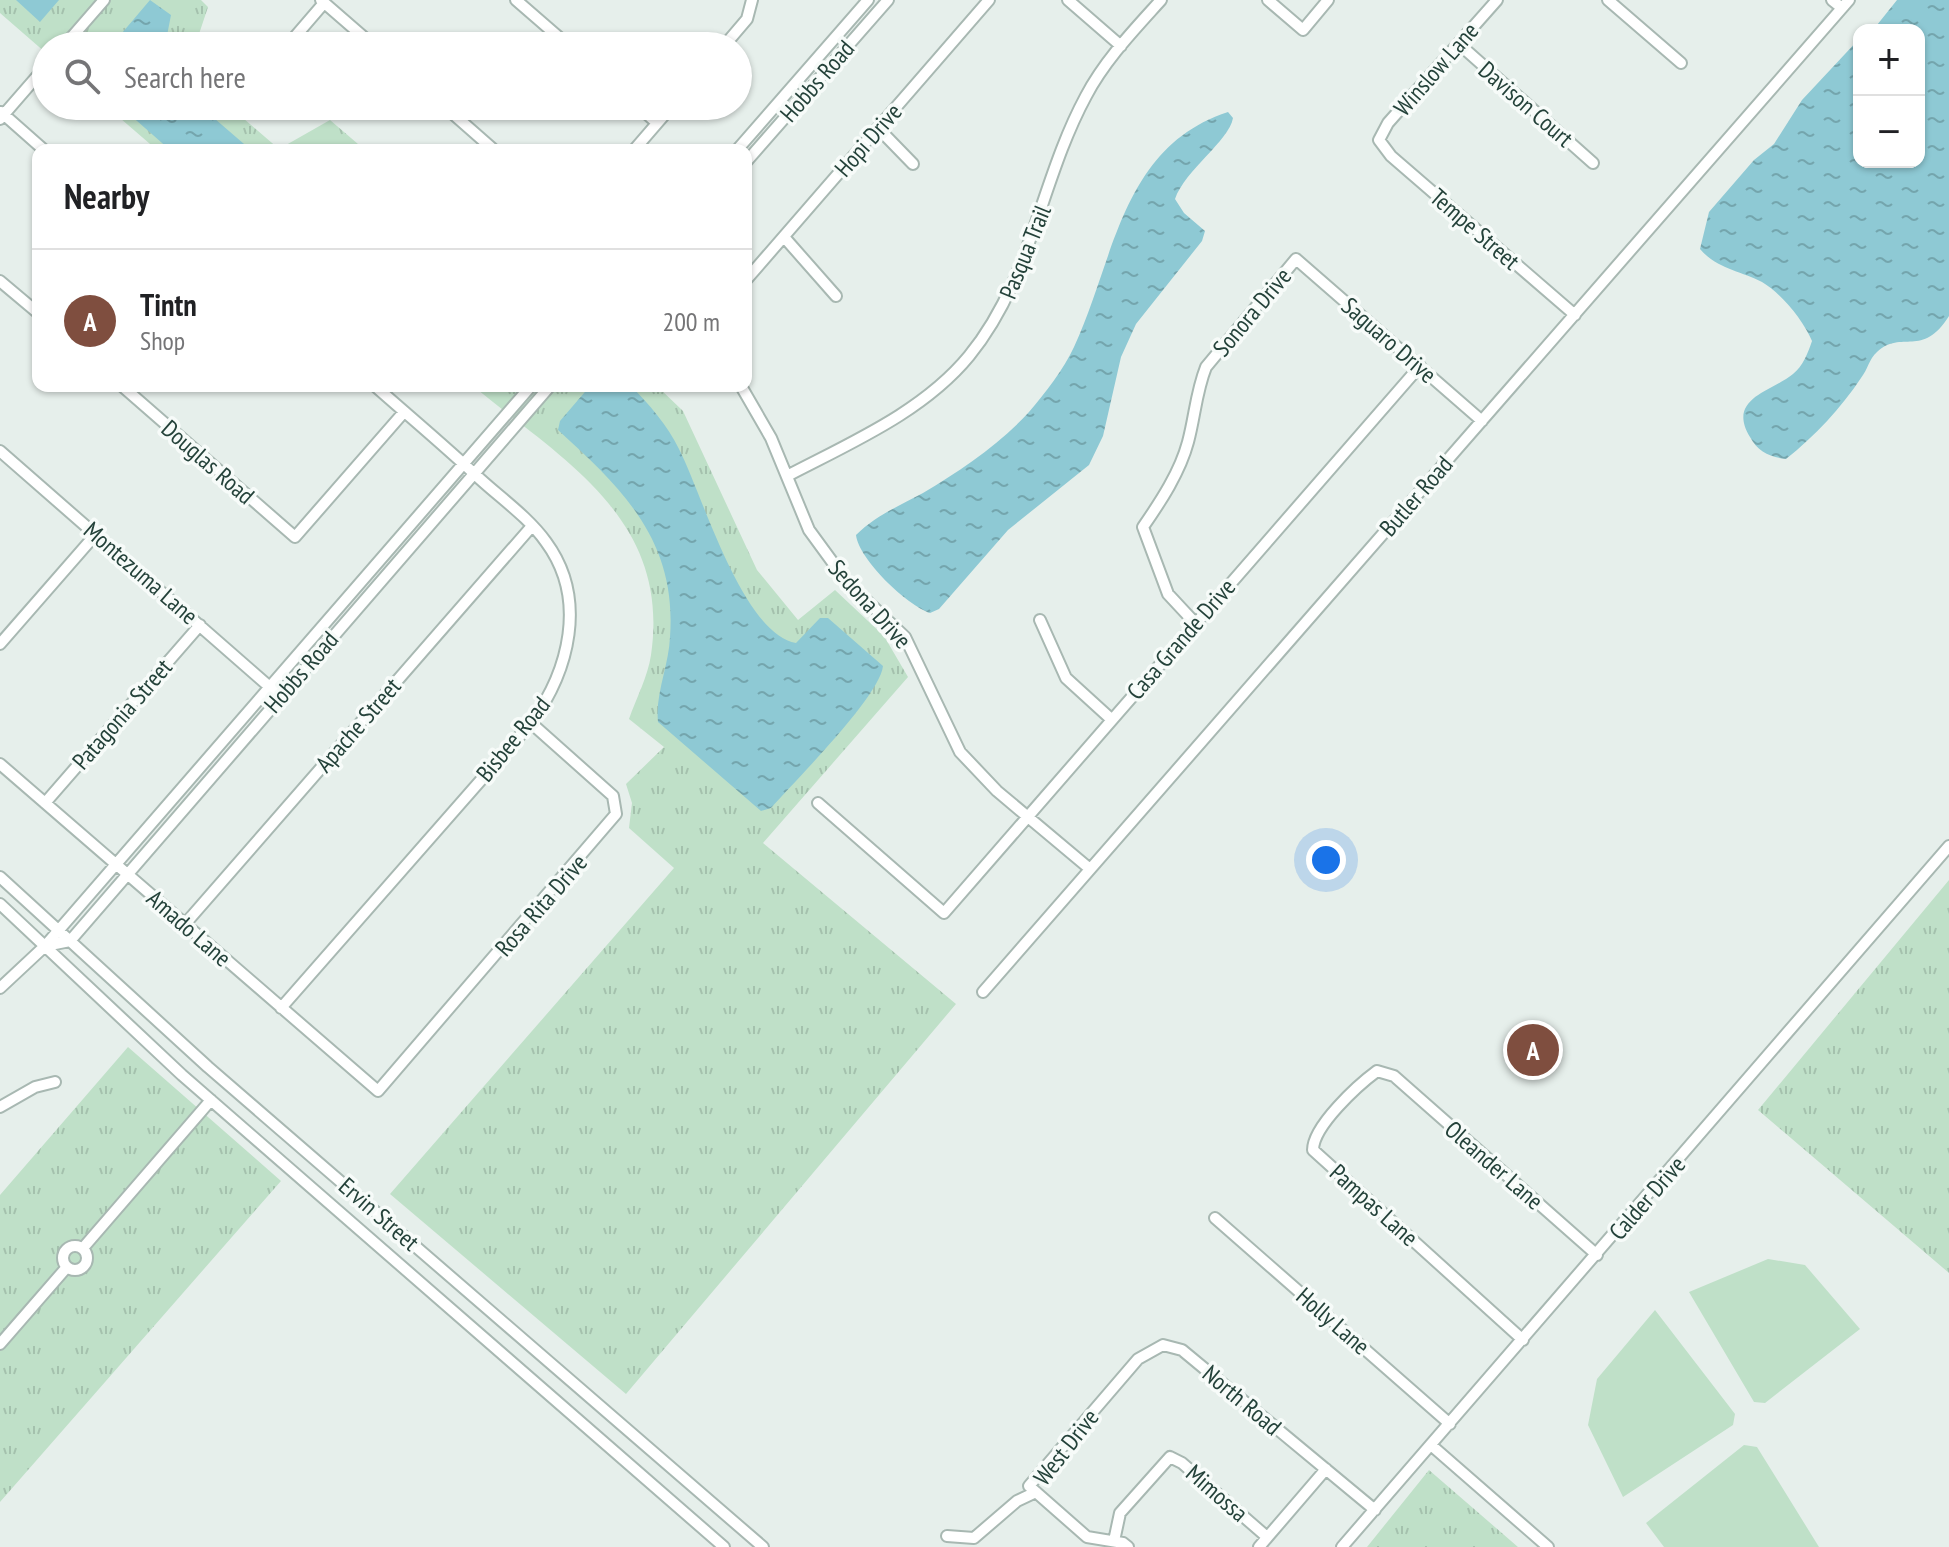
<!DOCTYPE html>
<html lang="en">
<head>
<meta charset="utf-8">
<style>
	:root { --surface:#fff; --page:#f6f6f6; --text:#202124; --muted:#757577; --line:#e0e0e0; --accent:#7f4e3f }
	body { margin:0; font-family:"PT Sans Narrow",sans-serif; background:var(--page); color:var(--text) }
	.controls { position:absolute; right:24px; top:24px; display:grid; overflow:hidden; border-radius:16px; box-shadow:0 2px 6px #0004 }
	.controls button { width:72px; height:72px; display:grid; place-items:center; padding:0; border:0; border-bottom:2px solid var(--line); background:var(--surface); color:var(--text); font:40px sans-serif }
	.you { position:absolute; left:1326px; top:860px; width:28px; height:28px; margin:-20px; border:6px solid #fff; border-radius:50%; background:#1a73e8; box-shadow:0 0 0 12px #1a73e833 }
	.badge { display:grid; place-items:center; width:52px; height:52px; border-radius:50%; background:var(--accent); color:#fff; font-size:26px; font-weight:700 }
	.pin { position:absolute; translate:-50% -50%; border:4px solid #fff; box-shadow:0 2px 8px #0006 }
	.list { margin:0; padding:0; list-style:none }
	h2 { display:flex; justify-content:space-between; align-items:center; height:104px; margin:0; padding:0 32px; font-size:34px }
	h2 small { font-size:26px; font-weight:400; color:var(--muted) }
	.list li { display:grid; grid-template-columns:52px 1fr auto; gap:24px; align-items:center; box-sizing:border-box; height:144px; padding:0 32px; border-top:2px solid var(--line) }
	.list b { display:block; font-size:30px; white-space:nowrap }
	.list p { margin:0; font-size:26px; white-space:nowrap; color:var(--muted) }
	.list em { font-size:26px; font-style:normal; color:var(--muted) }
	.icon { flex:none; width:44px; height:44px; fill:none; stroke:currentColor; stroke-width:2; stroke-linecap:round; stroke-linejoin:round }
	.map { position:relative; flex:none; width:1949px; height:1547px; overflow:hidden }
	.search { position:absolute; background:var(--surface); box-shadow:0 2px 6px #0004; left:32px; top:32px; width:720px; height:88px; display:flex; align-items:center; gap:20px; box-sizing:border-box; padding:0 28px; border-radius:44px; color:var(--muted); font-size:30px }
	.panel { position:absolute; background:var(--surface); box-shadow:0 2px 6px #0004; left:32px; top:144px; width:720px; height:248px; border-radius:16px }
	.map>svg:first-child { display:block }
	.grass { fill:url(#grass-tufts) }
	.pitch { fill:#bfe0c8 }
	.water { fill:url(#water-ripples) }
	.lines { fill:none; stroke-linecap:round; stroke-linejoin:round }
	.minor-casing { stroke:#a8b8b2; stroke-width:14 }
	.minor { stroke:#fff; stroke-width:10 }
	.labels { text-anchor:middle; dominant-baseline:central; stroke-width:7; stroke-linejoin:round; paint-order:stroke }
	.street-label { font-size:24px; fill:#24423a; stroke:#f7fbf9 }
</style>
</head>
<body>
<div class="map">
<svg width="1949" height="1547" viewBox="0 0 1949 1547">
	<defs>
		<pattern id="grass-tufts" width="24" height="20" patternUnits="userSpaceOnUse" patternTransform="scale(2)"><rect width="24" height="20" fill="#bfe0c8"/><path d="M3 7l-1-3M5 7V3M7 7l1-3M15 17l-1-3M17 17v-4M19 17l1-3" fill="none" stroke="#a4c1ad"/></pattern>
		<pattern id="water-ripples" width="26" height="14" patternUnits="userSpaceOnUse" patternTransform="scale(2)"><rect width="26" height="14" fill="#8ec9d4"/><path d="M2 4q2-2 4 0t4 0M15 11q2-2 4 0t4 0" fill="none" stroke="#74a5ad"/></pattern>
	</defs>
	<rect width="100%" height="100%" fill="#e6efeb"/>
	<path class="grass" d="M0,0h201l7,7 -13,39h-149v7l-46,-40z
		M106,106h123l50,43 51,-29 35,30h-208z
		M473,386h184l26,25 74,159 41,50 37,-30 49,46 24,41 -145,166 193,161 -330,390 -236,-200 284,-326 -45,-40 3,-25 -6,-19 38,-37 -35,-28c7,-20 19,-43 22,-64 20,-136 -87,-194 -178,-269z
		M1949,880v393l-191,-163z
		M128,1047l153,134 -281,321v-307z
		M1429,1470l89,77h-151z"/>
	<path class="pitch" d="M1768,1259l37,6 55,64 -95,74 -11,-1 -65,-110z
		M1655,1310l80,104 -2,11 -110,72 -35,-72 9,-46z
		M1744,1445l13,2 62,100h-155l-18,-24z"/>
	<path class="water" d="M16,0h43l-19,22z
		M150,0l21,15 -6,31h-54z
		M1897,0h52v316c-27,43 -47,13 -72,36 -8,7 -9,17 -16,26 -20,30 -46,58 -75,81 -16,-2 -28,-7 -36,-22 -24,-39 23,-46 43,-63 10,-8 15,-21 19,-33 -9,-21 -30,-47 -50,-59 -21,-11 -45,-13 -62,-33l9,-37 45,-52 20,-16 28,-44 57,-61v123h60v-132h-46z
		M120,106h80l51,44h-81z
		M1228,112l5,6c-4,23 -48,52 -58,81l9,14 21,18 -3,10 -66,83 -15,33 -18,79 -14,29 -81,65 -69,79 -9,4c-23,-8 -71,-53 -74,-78 19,-19 43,-29 67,-42 38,-23 76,-48 106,-81 16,-19 35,-43 45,-65 41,-88 47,-200 154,-235z
		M590,386h41c18,18 37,40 48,63 24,47 63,184 117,194l24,-25h8l55,48c-3,30 -88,115 -112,142l-10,3 -103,-89c-3,-28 11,-57 12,-85 7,-96 -47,-148 -112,-207l2,-9z"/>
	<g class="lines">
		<defs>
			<path id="minor" d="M321,0l53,46
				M516,0l53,46
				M1068,0l53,46
				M1268,0l35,30 25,-30
				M1497,0l-109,123 -9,17 12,16 184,159
				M1608,0l73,63
				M1832,0l10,8
				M1459,44l134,119
				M64,46l40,-46
				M287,46l37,-43
				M724,46l23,-27 5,-19
				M444,106l50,44
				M638,106l19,17
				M1,112l43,38
				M0,119l46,-53
				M878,128l35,36
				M634,150l38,-44
				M737,150l131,-150
				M746,162l142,-162
				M784,237l52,59
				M746,280l243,-280
				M0,281l38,32
				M122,386l173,151 109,-125
				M741,386l30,52 38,92 38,52 58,55 55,115 37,39 93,78
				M0,451l280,245
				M787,476c63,-33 136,-64 182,-120 63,-77 71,-175 117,-260 19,-36 48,-66 75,-96
				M1040,620l26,58 45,41
				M1195,623l-27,-29 -25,-67c18,-26 37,-55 45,-85 7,-26 8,-50 18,-75l90,-108 186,162
				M0,644l96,-110
				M0,764l378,327 238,-277 -3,-18 -82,-73
				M45,803l155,-178
				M818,803l126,110 476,-547
				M0,877l208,190 555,480
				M0,904l182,171 542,472
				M185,924l347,-398
				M45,946l25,-5 480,-555
				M0,988l45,-42 486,-560
				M983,992l866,-992
				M281,1008l250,-285c38,-52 57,-124 15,-181 -17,-24 -44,-43 -66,-63 -34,-32 -70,-62 -105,-93
				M0,1107l35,-20 20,-5
				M1215,1218l235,206
				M63 1258a12 12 0 1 1 24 0a12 12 0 1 1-24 0Z
				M83,1248l128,-148
				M1523,1340l-210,-190c0,-24 45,-65 64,-79l17,5 203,179
				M0,1344l67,-77
				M1431,1445l117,102
				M947,1536l27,2 43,-37 19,-9
				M1114,1541l6,-28 50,-56 12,6 85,74
				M1128,1547l-5,-4 -36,-6 -58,-51 109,-127 25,-14 19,5 193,160
				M1259,1547l67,-78
				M1342,1547l607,-701"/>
		</defs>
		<use href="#minor" class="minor-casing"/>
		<use href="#minor" class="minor"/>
	</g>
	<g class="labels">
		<g class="street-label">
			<text transform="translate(1436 69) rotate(-49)">Winslow Lane</text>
			<text transform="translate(817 81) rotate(-49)">Hobbs Road</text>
			<text transform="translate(1526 104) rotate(41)">Davison Court</text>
			<text transform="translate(868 140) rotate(-49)">Hopi Drive</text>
			<text transform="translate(1475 229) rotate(41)">Tempe Street</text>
			<text transform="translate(1025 252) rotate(-68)">Pasqua Trail</text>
			<text transform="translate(1252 312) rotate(-50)">Sonora Drive</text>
			<text transform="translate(1389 340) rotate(41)">Saguaro Drive</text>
			<text transform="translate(208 462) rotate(41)">Douglas Road</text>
			<text transform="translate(1416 496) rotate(-49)">Butler Road</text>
			<text transform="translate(141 573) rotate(41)">Montezuma Lane</text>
			<text transform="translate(870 604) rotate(48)">Sedona Drive</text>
			<text transform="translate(1181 639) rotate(-49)">Casa Grande Drive</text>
			<text transform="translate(301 672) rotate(-49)">Hobbs Road</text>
			<text transform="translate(122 714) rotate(-49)">Patagonia Street</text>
			<text transform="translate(358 725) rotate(-49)">Apache Street</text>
			<text transform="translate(513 739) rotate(-51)">Bisbee Road</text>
			<text transform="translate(541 905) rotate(-49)">Rosa Rita Drive</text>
			<text transform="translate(189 928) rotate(41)">Amado Lane</text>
			<text transform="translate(1494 1165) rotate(41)">Oleander Lane</text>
			<text transform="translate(1647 1198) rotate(-49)">Calder Drive</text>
			<text transform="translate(1374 1205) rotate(42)">Pampas Lane</text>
			<text transform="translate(379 1214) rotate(41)">Ervin Street</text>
			<text transform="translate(1333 1321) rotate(41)">Holly Lane</text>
			<text transform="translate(1242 1400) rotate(40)">North Road</text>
			<text transform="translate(1066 1447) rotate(-52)">West Drive</text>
			<text transform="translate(1217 1493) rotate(41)">Mimossa</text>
		</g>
	</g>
</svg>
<div class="controls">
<button>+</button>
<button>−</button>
</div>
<div class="you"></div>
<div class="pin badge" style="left:1533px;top:1050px">A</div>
<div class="search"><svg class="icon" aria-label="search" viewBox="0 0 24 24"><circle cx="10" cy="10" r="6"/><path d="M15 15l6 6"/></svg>Search here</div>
<section class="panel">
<h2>Nearby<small></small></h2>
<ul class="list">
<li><span class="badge">A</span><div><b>Tintn</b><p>Shop</p></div><em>200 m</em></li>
</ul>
</section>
</div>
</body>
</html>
